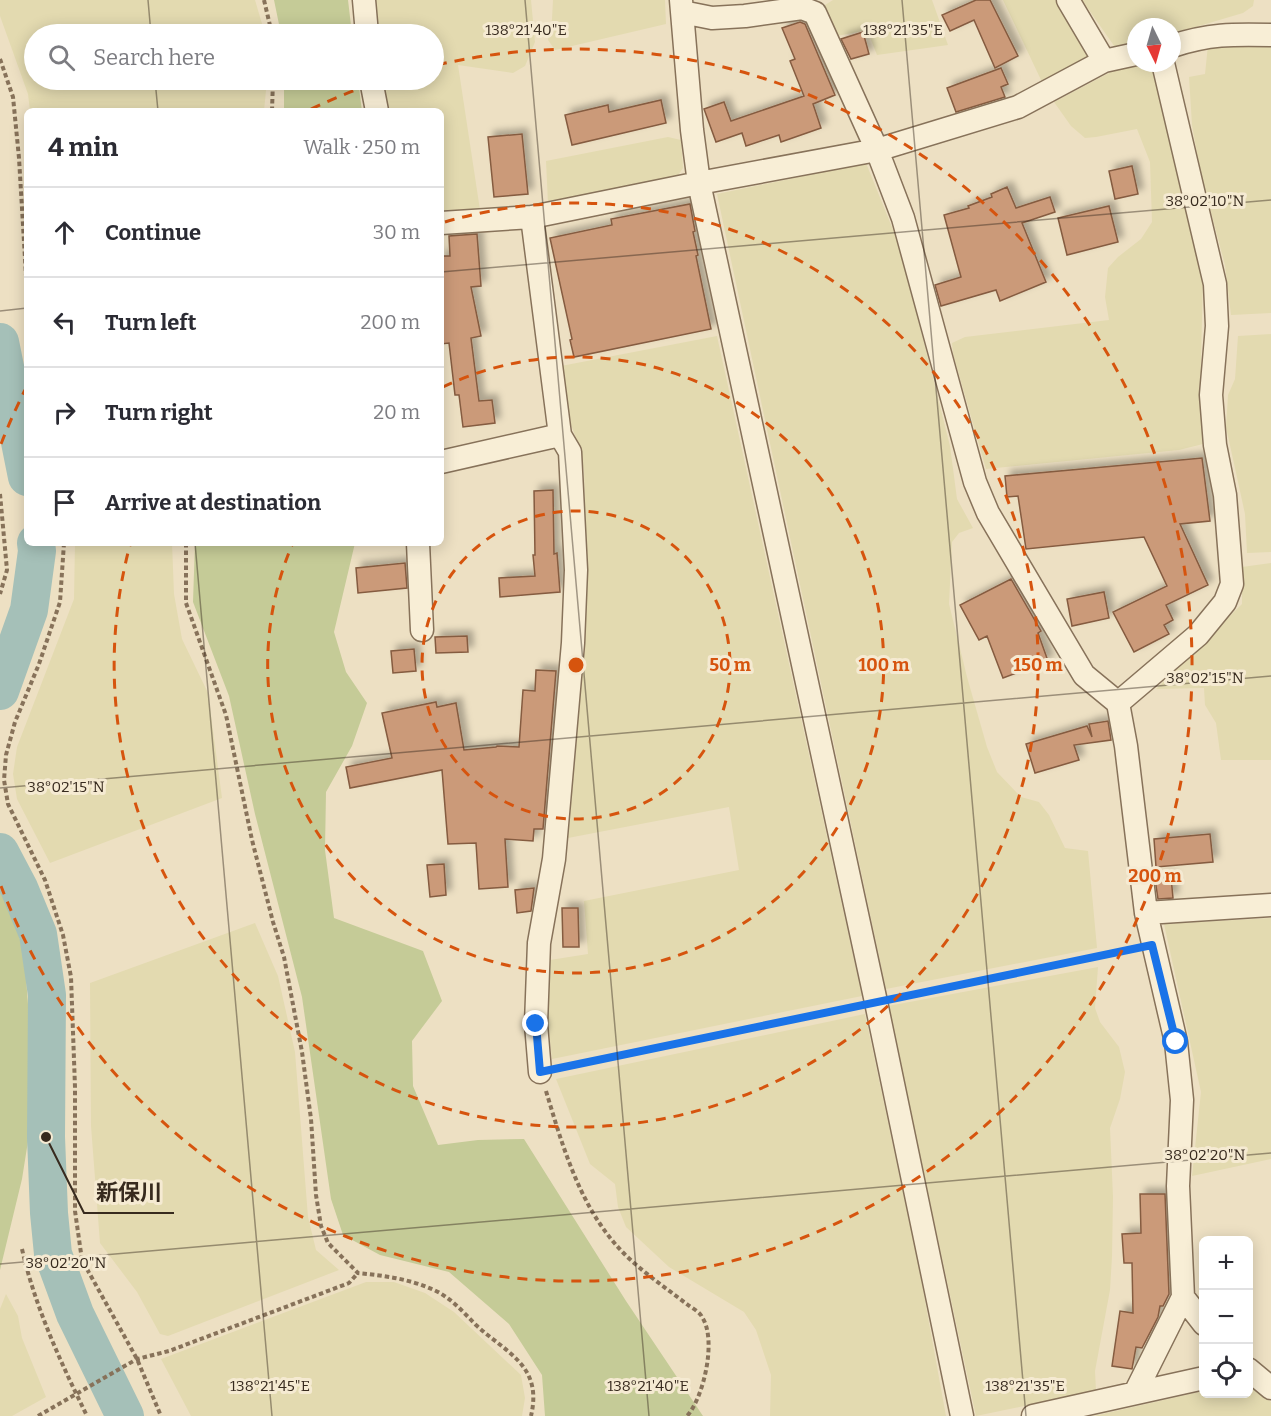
<!DOCTYPE html>
<html lang="en">
<head>
<meta charset="utf-8">
<style>
	:root { --surface:#fff; --page:#f7f7f7; --text:#2b2b33; --muted:#7c7c81; --line:#e1e1e2 }
	body { margin:0; font-family:Bitter,"Noto Sans JP",serif; background:var(--page); color:var(--text) }
	.controls { position:absolute; right:18px; bottom:18px; display:grid; overflow:hidden; border-radius:9px; box-shadow:0 3px 15px #0003 }
	.controls button { width:54px; height:54px; display:grid; place-items:center; padding:0; border:0; border-bottom:2px solid var(--line); background:var(--surface); color:var(--text); font:30px sans-serif }
	.compass { position:absolute; left:1127px; top:18px; width:54px; height:54px; border-radius:50%; background:var(--surface); box-shadow:0 3px 15px #0003; rotate:175deg }
	.stop { position:absolute; width:18px; height:18px; margin:-14px; border:4px solid #1a73e8; border-radius:50%; background:#fff }
	.stop.end { background:#1a73e8; border-color:#fff; box-shadow:0 2px 6px #0008 }
	.list { margin:0; padding:0; list-style:none }
	h2 { display:flex; justify-content:space-between; align-items:center; height:78px; margin:0; padding:0 24px; font-size:26px }
	h2 small { font-size:20px; font-weight:400; color:var(--muted) }
	.list li { display:grid; grid-template-columns:39px 1fr auto; gap:18px; align-items:center; box-sizing:border-box; height:90px; padding:0 24px; border-top:2px solid var(--line) }
	.list b { display:block; font-size:22px; white-space:nowrap }
	.list em { font-size:20px; font-style:normal; color:var(--muted) }
	.icon { flex:none; width:33px; height:33px; fill:none; stroke:currentColor; stroke-width:2; stroke-linecap:round; stroke-linejoin:round }
	.map { position:relative; flex:none; width:1271px; height:1416px; overflow:hidden }
	.search { position:absolute; background:var(--surface); box-shadow:0 3px 15px #0003; left:24px; top:24px; width:420px; height:66px; display:flex; align-items:center; gap:15px; box-sizing:border-box; padding:0 21px; border-radius:33px; color:var(--muted); font-size:22px }
	.panel { position:absolute; background:var(--surface); box-shadow:0 3px 15px #0003; left:24px; top:108px; width:420px; height:438px; border-radius:9px }
	.map>svg:first-child { display:block }
	.farmland { fill:#e3dab0 }
	.green { fill:#c5cb97 }
	.lines { fill:none; stroke-linecap:round; stroke-linejoin:round }
	.river { stroke:#a5c0b8; stroke-width:38 }
	.building { fill:#cb9a79; stroke:#855b40; stroke-width:1.5; filter:url(#shadow) }
	.minor-casing { stroke:#87725a; stroke-width:25 }
	.path { stroke:#87725a; stroke-width:4; stroke-dasharray:4.5 3; stroke-linecap:butt }
	.minor { stroke:#f8eed6; stroke-width:22 }
	.route { stroke:#1a73e8; stroke-width:8 }
	.ticks { fill:none; stroke:#372a1e; stroke-width:1.5; stroke-opacity:0.45 }
	.ring { fill:none; stroke:#d6540e; stroke-width:3; stroke-dasharray:10 8 }
	.ticks-label { font-size:15px; text-anchor:middle; fill:#372a1e; stroke:#f5ead2; stroke-width:6; stroke-linejoin:round; paint-order:stroke }
	.centre { fill:#d6540e; stroke:#f5ead2; stroke-width:3 }
	.ring-label { font-size:18px; text-anchor:middle; font-weight:bold; fill:#d6540e; stroke:#f5ead2; stroke-width:6; stroke-linejoin:round; paint-order:stroke }
	.leader { fill:none; stroke:#372a1e; stroke-width:2 }
	.callout-dot { fill:#372a1e; stroke:#f5ead2; stroke-width:2 }
	.callout-label { font-size:22px; text-anchor:middle; font-weight:bold; fill:#372a1e; stroke:#f5ead2; stroke-width:6; stroke-linejoin:round; paint-order:stroke }
</style>
</head>
<body>
<div class="map">
<svg width="1271" height="1416" viewBox="0 0 1271 1416">
	<defs>
		<filter id="shadow"><feDropShadow dx="5.5" dy="-5.5" stdDeviation="3" flood-color="#0004"/></filter>
	</defs>
	<rect width="100%" height="100%" fill="#ede0c3"/>
	<path class="farmland" d="M0,0h255l10,34h-231v46h233l-3,31h-234l-2,-17 -28,-78z
		M375,0h156l4,42 -10,24 -12,7 -55,-8 22,145 -39,2v-101h-53l-5,-31h51v-46h-56z
		M553,0h112l1,24 -111,26 -7,-10 4,-21z
		M833,0h99l16,45 -71,10 -10,-25 -30,6 -12,-31z
		M1003,0h52l33,58 -46,24z
		M1082,0h172l-1,6 -10,7 -71,21v-7h-36v17l-19,6z
		M1208,45l63,1v267l-40,2 -6,-50 -24,-90 -9,-50 -3,-48 16,-3z
		M1142,64l11,5 50,205 -3,130 3,40 -24,6 -193,19 -33,-115 -1,-11 13,-6 144,-17 -4,-23 3,-29 10,-11 23,-18 11,-17 -2,-60 -13,-33 -41,8 -11,1 -14,-12 -17,-24 57,-30z
		M668,137l13,3 2,28 -7,10 -128,25 -2,-42z
		M866,163l34,84 50,199 7,53 16,29 -14,5 -7,9 -3,62 18,73 20,70 10,25 24,25 18,5 10,13 16,33 23,3 9,97 -211,41 -169,-795z
		M1271,334v218l-24,1 -2,-39 -19,-87 2,-32 7,-16 3,-43z
		M717,336l145,660 -310,63 -5,-45 3,-54 38,-6 -4,-53 155,-31 -10,-63 -161,31 9,-102 10,-158 -3,-107 -6,-28 -7,-18 -10,-59z
		M75,543h97l2,51 8,45 26,54 14,105 -172,65 -33,-64 -4,-25 4,-27 57,-148z
		M1271,563v197h-50l-5,-37 -11,-18 -1,-17 -48,1 86,-85v-37z
		M1271,918v241l-79,17 9,-84 -37,-168z
		M255,923l23,53 17,76 13,165 8,33 23,20 -171,66 -8,-2 -23,-42 -37,-49 -9,-117 -1,-143z
		M1098,967l-3,41 5,14 19,25 6,25 -5,27 -10,29 3,69 -1,60 -2,33 -15,81 1,20 -120,25 -88,-410z
		M865,1014l54,254 27,148h-176l1,-41 -15,-45 -12,-18 -75,-45 -43,-40 -8,-20 -3,-23 -25,-20 -34,-85z
		M366,1282h28l31,11 29,19 67,63 4,23 -3,18h-331l-30,-57z
		M6,1294l12,22 4,22 24,59 -34,19h-12v-107z
		M1249,1383l22,19v14h-177l109,-25 1,3h44z"/>
	<path class="green" d="M274,0h74l4,34h-71z
		M284,80h74l4,31h-78z
		M195,543h160l-21,89 12,40 21,31 -15,43 -26,46 -1,58 9,68 89,33 19,50 -30,40 1,45 25,59 40,-5 46,-1 102,162 77,115h-158l-3,-41 -33,-51 -60,-52 -69,-17 -37,-20 -12,-36 -29,-202 -47,-183 -26,-118 -36,-94z
		M0,882l24,69 11,146 -13,82 -22,91z"/>
	<g class="lines">
		<path class="river" d="M0,342l27,135
			M0,691l29,-81 8,-59 -1,-8
			M0,852l19,36 19,46 9,61 -1,142 3,76 4,41 22,60 50,102"/>
	</g>
	<path class="building" d="M976,0h14l28,56 -23,12 -21,-48 -24,11 -8,-16z
		M800,22l5,2 30,71 -22,9 8,24 -40,14 -2,-7 -33,11 -4,-13 -26,9 -12,-33 20,-7 7,19 73,-25 -14,-35 5,-2 -13,-31z
		M863,32l6,22 -18,5 -10,-20z
		M1001,68l7,16 -7,3 4,10 -49,15 -9,-24z
		M661,100l5,23 -94,22 -7,-30 43,-10 1,7z
		M522,134l6,60 -34,3 -6,-60z
		M1132,166l6,28 -23,5 -6,-28z
		M1007,187l9,21 34,-11 5,15 -33,11 24,59 -46,19 -4,-11 -55,16 -6,-21 26,-8 -17,-62 25,-7 -1,-2 24,-9 -1,-3z
		M690,204l5,27 -2,1 5,23 -2,1 15,73 -137,28 -4,-17 2,-1 -22,-101 62,-13 -1,-6z
		M1109,206l9,36 -51,13 -9,-37z
		M477,234l4,52 -10,1 10,49 -10,2 8,63 13,-1 3,23 -32,4 -4,-32h-4l-6,-52 -8,1v-88h9l-1,-20z
		M1202,458l8,63 -30,3 28,61 -42,20 7,15 -9,5 5,9 -35,18 -21,-40 54,-26 -23,-49 -118,12 -8,-53 -11,1 -2,-21z
		M553,490l1,64 3,-1 3,39 -60,5 -1,-19 36,-2 -2,-21h2l-1,-64z
		M405,563l2,25 -49,5 -2,-25z
		M1011,579l30,52 -3,2 10,28 -45,17 -16,-42 -8,4 -19,-35z
		M1104,592l5,26 -37,8 -5,-27z
		M467,636l1,16 -32,1 -1,-16z
		M414,649l2,22 -23,2 -2,-22z
		M536,670l20,1 -13,158h-9l-1,12 -28,-2 3,48 -29,2 -3,-46 -28,1 -6,-74 -92,18 -4,-21 46,-9 -10,-45 54,-11 1,5 19,-4 8,47 32,-3 1,-1 22,1 4,-57 12,1z
		M1108,721l3,19 -37,5 5,15 -44,13 -9,-29 61,-18 5,11 -3,-13z
		M1210,834l3,28 -57,5 -2,-28z
		M444,864l2,31 -16,2 -3,-32z
		M1171,877l2,21 -15,1 -3,-20z
		M534,888l-3,23 -14,2 -2,-23z
		M562,908h16l1,39h-16z
		M1140,1194h25l4,100 -6,12h-3l-2,11 -16,31 -6,-1 -4,22 -20,-3 8,-55 13,2 -1,-50h-8l-2,-29 19,-1z"/>
	<g class="lines">
		<defs>
			<path id="minor" d="M364,0l3,34
				M681,0l11,130 7,53 177,819 86,414
				M1068,0l36,61
				M682,12l30,6 33,-2 57,-8 13,5 62,137 26,68 72,264 13,31 96,162 34,28 8,43 20,167 30,129 6,58 -4,86 5,111 -48,96
				M1172,46c37,-12 60,-12 99,-11
				M371,80l6,31
				M532,217l28,218 10,17 6,118 -3,73 -19,216 -15,84 -3,81 4,48
				M441,223l91,-6 167,-34 178,-33 141,-43 86,-46 32,-7
				M441,462l119,-27
				M418,543l4,87
				M1118,703l80,-68 27,-33 7,-18 -7,-89 -10,-50 -4,-50 6,-69 -2,-42 -52,-221
				M1146,913l125,-8
				M1183,1297l21,27
				M1248,1369l23,19
				M1033,1416l171,-38"/>
		</defs>
		<use href="#minor" class="minor-casing"/>
		<path class="path" d="M264,0l8,34
			M0,59l13,38 6,61 8,134
			M272,111l1,-31
			M0,494l7,76 -7,24
			M64,543l-4,59 -21,62 -24,58 -9,33 -2,25 4,24 37,76 18,55 8,42 4,110v124l7,49 55,99 24,57
			M186,543v60l40,112 26,125 21,82 11,35 18,95 9,67 5,76 5,31 7,17 30,30c28,3 54,6 80,19 15,8 26,21 38,33 30,28 67,40 55,91
			M894,998l240,-49
			M559,1068l298,-62
			M546,1091c19,63 37,127 88,172 17,15 36,28 54,42 4,3 12,7 14,12 15,22 2,80 -15,99
			M22,1249c13,58 39,114 65,167
			M38,1416l99,-57 32,-8 180,-68 9,-10"/>
		<use href="#minor" class="minor"/>
	</g>
	<g class="lines">
		<path class="route" d="M536,1024l4,48 612,-127 24,97"/>
	</g>
	<path class="ticks" d="M148,0l3,34M525,0l124,1416M902,0l124,1416M155,80l3,31M441,272l830,-72M0,311l27,-3M195,543l77,873M0,788l1271,-112M0,1264l1271,-111"/>
	<g class="ring">
		<circle cx="576" cy="665" r="154"/>
		<path d="M443 387A308 308 0 1 1 292 545"/>
		<path d="M445 222A462 462 0 1 1 130 545"/>
		<path d="M1 444A616 616 0 0 1 25 390M311 109A616 616 0 0 1 381 81M437 65A616 616 0 1 1 1 886"/>
	</g>
	<g class="ticks-label">
		<text x="526" y="35">138°21'40"E</text>
		<text x="903" y="35">138°21'35"E</text>
		<text x="1205" y="206">38°02'10"N</text>
		<text x="1205" y="683">38°02'15"N</text>
		<text x="66" y="792">38°02'15"N</text>
		<text x="1205" y="1160">38°02'20"N</text>
		<text x="66" y="1268">38°02'20"N</text>
		<text x="270" y="1391">138°21'45"E</text>
		<text x="648" y="1391">138°21'40"E</text>
		<text x="1025" y="1391">138°21'35"E</text>
	</g>
	<circle cx="576" cy="665" r="9" class="centre"/>
	<g class="ring-label">
		<text x="730" y="671">50 m</text>
		<text x="884" y="671">100 m</text>
		<text x="1038" y="671">150 m</text>
		<text x="1155" y="882">200 m</text>
	</g>
	<path class="leader" d="M46 1137L84 1213H174"/>
	<circle class="callout-dot" cx="46" cy="1137" r="6"/>
	<g class="callout-label">
		<text x="129" y="1200">新保川</text>
	</g>
</svg>
<div class="controls">
<button>+</button>
<button>−</button>
<button><svg class="icon" aria-label="locate" viewBox="0 0 24 24"><circle cx="12" cy="12" r="6"/><path d="M12 2v4M12 18v4M2 12h4M18 12h4"/></svg></button>
</div>
<svg class="compass" viewBox="-18 -18 36 36"><path d="M0-13l5 13h-10z" fill="#e53935"/><path d="M0 13l5-13h-10z" fill="#7c7c81"/></svg>
<div class="stop" style="left:1176px;top:1042px"></div>
<div class="stop end" style="left:536px;top:1024px"></div>
<div class="search"><svg class="icon" aria-label="search" viewBox="0 0 24 24"><circle cx="10" cy="10" r="6"/><path d="M15 15l6 6"/></svg>Search here</div>
<section class="panel">
<h2>4 min<small>Walk · 250 m</small></h2>
<ul class="list">
<li><svg class="icon" aria-label="ahead" viewBox="0 0 24 24"><path d="M12 20V5M6 11l6-6 6 6"/></svg><div><b>Continue</b></div><em>30 m</em></li>
<li><svg class="icon" aria-label="left" viewBox="0 0 24 24"><path d="M17 20v-9H6M10 6l-5 5 5 5"/></svg><div><b>Turn left</b></div><em>200 m</em></li>
<li><svg class="icon" aria-label="right" viewBox="0 0 24 24"><path d="M7 20v-9h11M14 6l5 5-5 5"/></svg><div><b>Turn right</b></div><em>20 m</em></li>
<li><svg class="icon" aria-label="arrive" viewBox="0 0 24 24"><path d="M6 21V4h12l-3 4 3 4H6"/></svg><div><b>Arrive at destination</b></div></li>
</ul>
</section>
</div>
</body>
</html>
